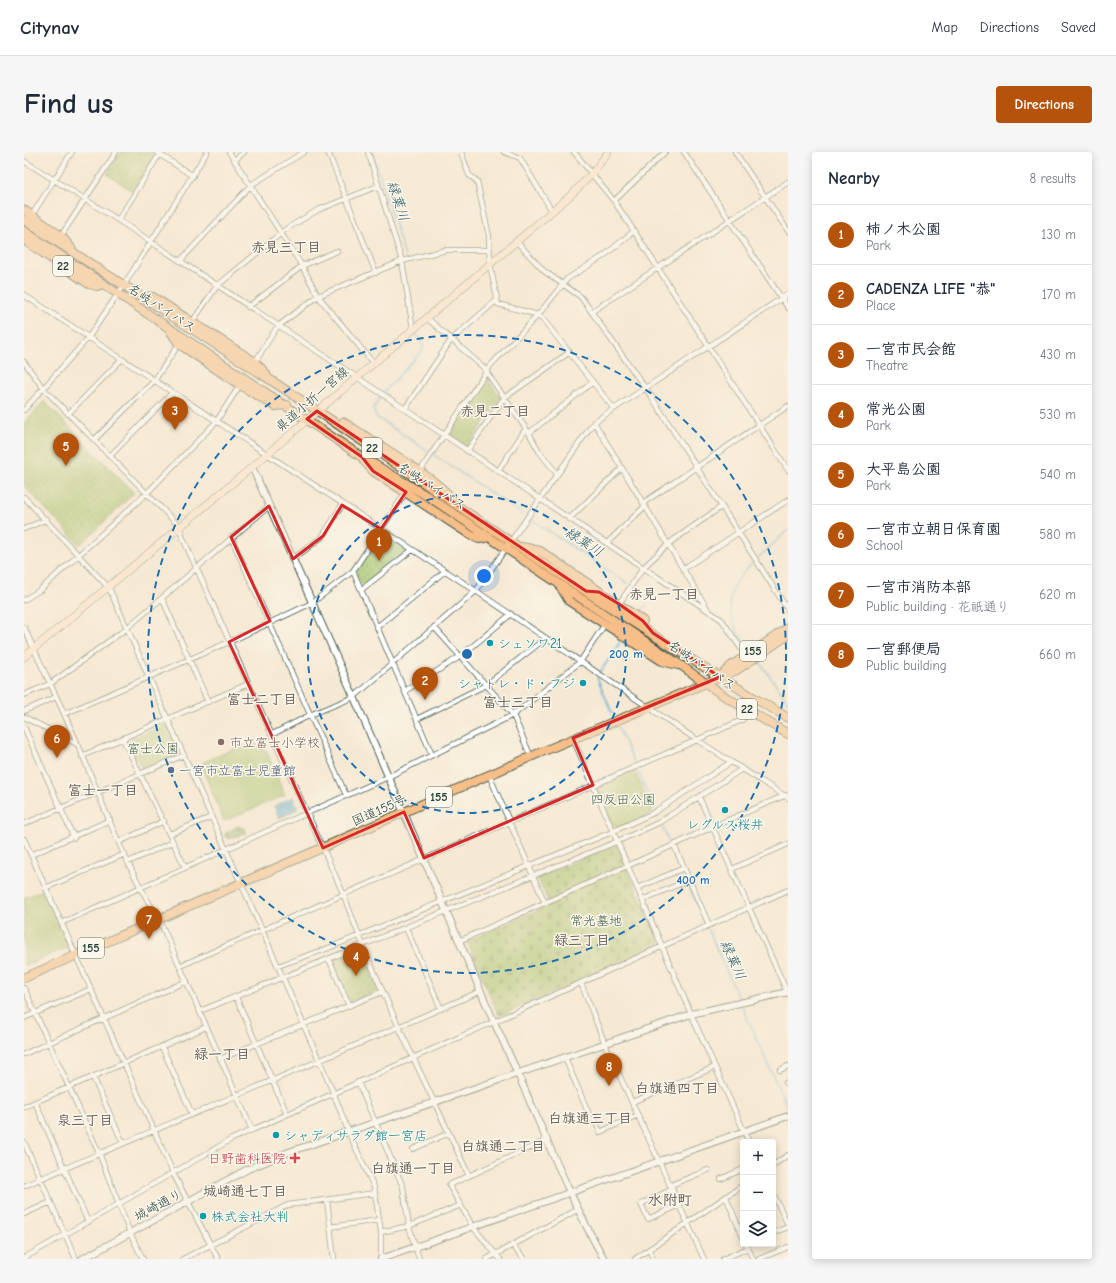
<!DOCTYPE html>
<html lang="en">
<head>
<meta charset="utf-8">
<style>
	:root { --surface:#fff; --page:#f6f6f7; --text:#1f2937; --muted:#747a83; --line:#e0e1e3; --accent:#b45309 }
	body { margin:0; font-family:"Comic Neue","Klee One",sans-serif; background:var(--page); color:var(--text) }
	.controls { position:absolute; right:12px; bottom:12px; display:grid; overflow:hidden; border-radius:4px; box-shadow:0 2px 10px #0003 }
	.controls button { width:36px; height:36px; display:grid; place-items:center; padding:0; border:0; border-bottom:1px solid var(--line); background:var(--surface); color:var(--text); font:20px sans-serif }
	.you { position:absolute; left:460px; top:424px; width:14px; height:14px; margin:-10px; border:3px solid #fff; border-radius:50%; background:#1a73e8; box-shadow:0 0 0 6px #1a73e833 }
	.badge { display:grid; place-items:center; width:26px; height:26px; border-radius:50%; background:var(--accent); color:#fff; font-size:13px; font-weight:700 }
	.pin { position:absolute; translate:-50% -33px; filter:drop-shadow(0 1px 2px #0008) }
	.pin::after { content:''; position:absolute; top:21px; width:14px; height:12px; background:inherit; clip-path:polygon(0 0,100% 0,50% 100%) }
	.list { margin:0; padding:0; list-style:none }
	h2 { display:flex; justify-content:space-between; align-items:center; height:52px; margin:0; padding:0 16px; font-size:17px }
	h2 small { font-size:13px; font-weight:400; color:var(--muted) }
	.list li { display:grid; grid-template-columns:26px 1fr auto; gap:12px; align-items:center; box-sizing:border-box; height:60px; padding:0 16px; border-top:1px solid var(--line) }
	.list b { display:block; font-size:15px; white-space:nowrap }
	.list p { margin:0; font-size:13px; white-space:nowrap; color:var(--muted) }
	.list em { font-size:13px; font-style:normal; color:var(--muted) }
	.icon { flex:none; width:22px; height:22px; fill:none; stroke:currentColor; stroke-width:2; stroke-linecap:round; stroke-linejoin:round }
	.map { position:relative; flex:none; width:764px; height:1107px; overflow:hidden; border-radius:4px }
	header { display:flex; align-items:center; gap:24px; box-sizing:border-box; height:56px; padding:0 20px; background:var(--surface); border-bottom:1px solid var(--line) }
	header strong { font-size:19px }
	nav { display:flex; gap:22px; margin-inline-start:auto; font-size:14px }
	.intro { display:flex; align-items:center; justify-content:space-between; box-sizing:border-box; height:96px; padding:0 24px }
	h1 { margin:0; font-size:28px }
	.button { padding:10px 18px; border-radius:4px; background:var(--accent); color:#fff; font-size:14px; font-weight:700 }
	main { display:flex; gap:24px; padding:0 24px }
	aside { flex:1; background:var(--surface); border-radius:4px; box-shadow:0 2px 10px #0003 }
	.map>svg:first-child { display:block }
	.forest { fill:url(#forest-firs); stroke:#527349 }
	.cemetery { fill:url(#cemetery-stones); stroke:#62804f }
	.park { fill:url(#park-dots); stroke:#62804f }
	.pitch { fill:#a5c36a; stroke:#62804f }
	.water { fill:url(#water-waves); stroke:#3a7483 }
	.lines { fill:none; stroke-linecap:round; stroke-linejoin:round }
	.stream { stroke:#56abd2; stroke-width:1.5 }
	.minor-casing { stroke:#3f574c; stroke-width:6 }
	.tertiary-casing { stroke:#3f574c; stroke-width:8 }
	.secondary-casing { stroke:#3f574c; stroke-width:8 }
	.trunk-casing { stroke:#3f574c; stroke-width:10 }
	.minor { stroke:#fff; stroke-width:4.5 }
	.tertiary { stroke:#fff; stroke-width:6 }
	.secondary { stroke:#fce5cf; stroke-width:7 }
	.trunk { stroke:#f7be88; stroke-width:8 }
	.marked { fill:none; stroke:#d62828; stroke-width:3; stroke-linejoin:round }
	.ring { fill:none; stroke:#1f6fb2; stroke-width:2; stroke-dasharray:7 5 }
	.culture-dot { fill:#0f9aa8; stroke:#fbf7ec; stroke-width:1.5 }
	.education-dot { fill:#8d6e63; stroke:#fbf7ec; stroke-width:1.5 }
	.service-dot { fill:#5c6f8a; stroke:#fbf7ec; stroke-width:1.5 }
	.health-dot { fill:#e0444e; stroke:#fbf7ec; stroke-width:1.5 }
	.labels { text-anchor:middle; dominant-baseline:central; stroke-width:3; stroke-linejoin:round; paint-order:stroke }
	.shield { fill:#fbf7ec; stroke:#61756b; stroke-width:1 }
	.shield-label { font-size:12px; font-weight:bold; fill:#1f3d34 }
	.street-label { font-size:13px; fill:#1f3d34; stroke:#fbf7ec }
	.culture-label { font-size:13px; fill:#0d838f; stroke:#fbf7ec; text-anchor:start }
	.education-label { font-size:13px; fill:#785e54; stroke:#fbf7ec; text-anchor:start }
	.park-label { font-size:13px; fill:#405e42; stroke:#fbf7ec }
	.service-label { font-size:13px; fill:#4e5e75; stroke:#fbf7ec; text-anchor:start }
	.health-label { font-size:13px; fill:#be3a42; stroke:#fbf7ec; text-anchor:end }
	.water-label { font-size:14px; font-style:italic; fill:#305e63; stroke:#fbf7ec }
	.neighbourhood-label { font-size:14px; font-weight:bold; fill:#675c53; stroke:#fbf7ec }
	.quarter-label { font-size:15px; font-weight:bold; fill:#675c53; stroke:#fbf7ec }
	.centre { fill:#1f6fb2; stroke:#fbf7ec; stroke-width:2 }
	.ring-label { font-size:12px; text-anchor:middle; font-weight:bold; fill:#1f6fb2; stroke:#fbf7ec; stroke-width:3; stroke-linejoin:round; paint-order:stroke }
</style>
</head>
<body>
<header>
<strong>Citynav</strong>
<nav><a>Map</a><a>Directions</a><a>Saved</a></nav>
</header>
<div class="intro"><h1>Find us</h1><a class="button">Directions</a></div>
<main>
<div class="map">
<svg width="764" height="1107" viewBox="0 0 764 1107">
	<defs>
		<pattern id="forest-firs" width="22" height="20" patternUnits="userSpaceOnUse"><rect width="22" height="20" fill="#84a95e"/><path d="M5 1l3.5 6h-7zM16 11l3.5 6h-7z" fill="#6b8b4e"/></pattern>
		<pattern id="cemetery-stones" width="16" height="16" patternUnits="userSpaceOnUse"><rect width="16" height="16" fill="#a5c36a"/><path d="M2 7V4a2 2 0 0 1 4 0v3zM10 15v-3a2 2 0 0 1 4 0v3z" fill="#86a058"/></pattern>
		<pattern id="park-dots" width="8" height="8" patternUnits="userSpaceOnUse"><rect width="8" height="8" fill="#a5c36a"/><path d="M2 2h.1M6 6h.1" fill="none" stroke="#86a058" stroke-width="1.8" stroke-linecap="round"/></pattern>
		<pattern id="water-waves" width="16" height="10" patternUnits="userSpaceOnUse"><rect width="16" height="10" fill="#56abd2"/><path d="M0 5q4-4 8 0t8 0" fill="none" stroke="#478cab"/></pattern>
	</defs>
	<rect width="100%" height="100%" fill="#fbf7ec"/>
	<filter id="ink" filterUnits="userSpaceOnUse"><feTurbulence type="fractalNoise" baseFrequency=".025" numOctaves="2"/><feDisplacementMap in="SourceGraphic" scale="8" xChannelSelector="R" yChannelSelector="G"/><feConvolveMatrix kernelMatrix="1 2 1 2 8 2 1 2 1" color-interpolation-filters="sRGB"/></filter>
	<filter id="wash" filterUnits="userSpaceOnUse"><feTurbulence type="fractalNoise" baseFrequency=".012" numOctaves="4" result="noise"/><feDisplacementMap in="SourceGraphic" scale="16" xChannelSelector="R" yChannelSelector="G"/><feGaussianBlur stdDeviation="0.9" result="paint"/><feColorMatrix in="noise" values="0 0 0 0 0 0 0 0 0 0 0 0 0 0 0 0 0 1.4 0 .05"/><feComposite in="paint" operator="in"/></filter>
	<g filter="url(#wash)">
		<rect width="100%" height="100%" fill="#f6e9d3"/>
		<path class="forest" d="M214,674l6,2 3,5 -18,6 -4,-2v-4z"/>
		<path class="cemetery" d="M593,693l44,100 -159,70 -4,-1 -31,-73 83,-36 -13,-28z"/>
		<path class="park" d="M97,0h28l6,4 -23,35 -25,-17z
			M462,225l15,21 -34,49 -19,-13z
			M20,249l90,92 -54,52 -56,-59v-63z
			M356,381l27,18 -44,36 -8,-16z
			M142,572l15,31 -38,16 -16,-30z
			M609,615l20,46 -41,19 -19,-47z
			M18,738l27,57 -45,19v-68z
			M337,797l19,41 -30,13 -18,-41z"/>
		<path class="pitch" d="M230,592l12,6 19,45 -61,26 -22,-53 1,-6 40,-17 2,3z"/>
		<path class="water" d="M269,645l5,12 -19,9 -5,-12z"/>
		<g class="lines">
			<path class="stream" d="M348,0l33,104
				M360,240l38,-41 1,-5 -7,-12
				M356,246l-7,11 3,8 52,34
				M410,303l90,60
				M505,366l98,65
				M734,406l30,-28
				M609,434l13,10 1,6 -6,10
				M723,493c-24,-30 -23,-57 7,-83
				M736,510l28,40
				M577,519l19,-29
				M573,525l15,36
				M594,575l16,36
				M613,617l17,40
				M632,662l2,4
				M637,672l9,20
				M648,698l7,15
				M659,721l2,4
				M664,733l17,38
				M684,777l31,70
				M718,854l46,103"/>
		</g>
	</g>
	<g filter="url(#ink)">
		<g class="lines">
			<defs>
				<path id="minor" d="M132,0l37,24
					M205,0l73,114 16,30 55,67
					M304,0l48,121
					M344,0l34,109 11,68
					M437,0l8,23 8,6 12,55 1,28 8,40 40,11 4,3 72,91
					M480,0l16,6 32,53
					M550,0l40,49 20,30 154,239
					M660,0l104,156
					M711,0l53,79
					M211,8l9,-8
					M0,9l94,59 287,189 317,211 24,36
					M590,49l51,-49
					M8,63l40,-63
					M94,68l43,-68
					M37,84l55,-84
					M492,89l28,30 37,26 70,99 137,214
					M156,109l71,-76 53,-33
					M0,143l452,296 221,149 91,58
					M224,155l54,-41 35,-15
					M567,160l197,-130
					M403,166l56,49 46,66 10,18 18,23
					M168,170l25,-36 69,-57 32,-19 60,-24
					M0,210l20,27 136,138 2,9 161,357c35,98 83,189 126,283
					M231,210l22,-35 41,-31 84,-35 44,-11h43
					M381,257l46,-69 46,-40
					M0,258l64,-72 36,-53 83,-133
					M44,262l53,-54
					M570,270l114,188
					M505,281l64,-51
					M70,288l60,-59 25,-37
					M443,299l37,-53 66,-46
					M86,304l62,-63
					M396,319l70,-105 48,-51 29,-36 38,-24 29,-24
					M474,319l27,-41
					M0,345l85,91 153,342 72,164 14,37 26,56 7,45v27
					M619,351l145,-97
					M545,367l53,-51
					M0,377l23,-10
					M207,385l115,258
					M583,391l38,-37
					M269,407l30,-23 19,-31
					M659,417l105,-69
					M329,419l79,184
					M337,438l51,-40
					M138,446l46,104
					M0,448l16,-10 107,-97 69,-71 24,-37
					M595,452l24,-36 25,-24 53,-37
					M0,475c19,43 40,84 58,127 23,55 44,114 77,165l93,211
					M353,475l68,-56
					M410,475l79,88 18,42
					M381,539l56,-35 50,-42
					M0,543l26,-11 77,-56 142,-122
					M0,559l32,-14
					M40,562l165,-72 83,-39 41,-32 53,-79
					M0,565l53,27
					M393,567l69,-34 60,-47
					M0,575l50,111
					M247,583l39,-20 44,-18 122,-106 118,-169 194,-128
					M549,586l118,276 58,128
					M99,587l62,128
					M58,604l166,-72
					M465,623l56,128
					M675,645l89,197
					M0,672l160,-69
					M146,682l41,-17
					M0,687l149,334 45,86
					M95,690l45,-21
					M650,693l35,80
					M7,703l79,-35
					M104,710l45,-20
					M708,717l56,-25
					M21,736l80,-34
					M613,736l47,-20
					M618,748l47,-20
					M37,771l327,-146 125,-62 67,-53 25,-38
					M382,776l35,81
					M435,789l215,-96 38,-18 74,-32
					M305,807l20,47
					M156,814l517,-226 45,-20 8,-9
					M254,814l48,-17 286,-117 41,-19 78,-51
					M557,831l24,61 99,215
					M0,836l75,165 31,80 13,26
					M212,845l51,117
					M176,859l416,-169 42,-19 84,-54
					M0,866l67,-29
					M138,895l30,67
					M0,902l163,-73
					M541,906l26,61 4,1 5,12 38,-17
					M196,907l162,-67
					M756,918l8,-4
					M69,925l30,66
					M334,930l45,105 6,39 10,33
					M762,931l2,-1
					M11,950l53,120
					M608,950l83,-35
					M0,955l182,-80
					M0,990l52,117
					M389,997l36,-16
					M749,1013l15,-10
					M697,1027l22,-10
					M647,1033l37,-15
					M0,1034c152,-66 305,-128 457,-195
					M649,1037l-32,15 7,15 32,-14
					M749,1041l15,32
					M702,1045l17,40
					M303,1048l7,59
					M0,1062l27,-12
					M306,1075l49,-7
					M357,1080l28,-6 52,-21
					M749,1081l15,-6
					M722,1092l7,15
					M488,1093l12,14
					M625,1097l4,10
					M0,1106l208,-119 556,-249
					M159,1107l105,-54 87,-12
					M463,1107l90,-49
					M476,1107l-27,-32 -24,-42 98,-45
					M611,1107l108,-74
					M699,1107l25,-11
					M735,1107l29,-12"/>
				<path id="tertiary" d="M228,315l102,230 140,325c38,78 67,161 110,237
					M58,1107l166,-90 41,-17 402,-138 97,-22
					M357,1107l407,-143"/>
				<path id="secondary" d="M0,505l228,-190 319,-272 21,-21 16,-22"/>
				<path id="trunk" d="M0,58l37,26 10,12
					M0,68c102,68 206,132 307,200 150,102 301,206 457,298
					M0,79l338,226 70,42 250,167 39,28 67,40
					M0,88l65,44 8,2 6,-2
					M118,144l11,1 39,25 63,40 11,12
					M146,178l9,14 61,41 35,21 12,-1
					M319,270c20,13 103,62 110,79
					M340,309l9,10 99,65 7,3 10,-2
					M498,395l18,4 103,70
					M536,434l9,15 93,60 16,4
					M699,522l8,-8 57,-38
					M0,826l520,-227 193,-81 51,-35"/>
			</defs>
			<use href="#minor" class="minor-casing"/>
			<use href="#tertiary" class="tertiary-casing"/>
			<use href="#secondary" class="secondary-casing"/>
			<use href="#trunk" class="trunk-casing"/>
			<use href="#minor" class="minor"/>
			<use href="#tertiary" class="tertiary"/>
			<use href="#secondary" class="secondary"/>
			<use href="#trunk" class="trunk"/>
		</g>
	</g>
	<path d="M0 0H764V1107H0ZM293,259l269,180 13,1 20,12 24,17 10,12 67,44 -147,61 20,47 -169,73 -20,-46 -81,36 -94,-206 41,-21 -39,-84 38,-31 24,53 30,-23 19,-31 39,24 25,-37 -33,-21 -11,-14 -55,-38z" fill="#f6e9d3" fill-opacity=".55" fill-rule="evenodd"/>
	<path class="marked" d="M293,259l269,180 13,1 20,12 24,17 10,12 67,44 -147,61 20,47 -169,73 -20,-46 -81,36 -94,-206 41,-21 -39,-84 38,-31 24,53 30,-23 19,-31 39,24 25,-37 -33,-21 -11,-14 -55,-38z"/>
	<g class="ring">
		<circle cx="443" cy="502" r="159"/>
		<circle cx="443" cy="502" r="319"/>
	</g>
	<g class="culture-dot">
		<circle cx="466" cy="491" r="4"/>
		<circle cx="559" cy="531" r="4"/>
		<circle cx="701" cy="658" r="4"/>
		<circle cx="252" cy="983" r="4"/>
		<circle cx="179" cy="1064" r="4"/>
	</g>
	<circle class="education-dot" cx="197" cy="590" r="4"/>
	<circle class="service-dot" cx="147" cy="618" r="4"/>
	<path class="health-dot" d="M269 1000h4v4h4v4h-4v4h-4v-4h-4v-4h4z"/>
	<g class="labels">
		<g class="shield">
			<rect x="29" y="104" width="20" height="20" rx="3"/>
			<rect x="338" y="286" width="20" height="20" rx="3"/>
			<rect x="716" y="489" width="26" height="20" rx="3"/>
			<rect x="713" y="547" width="20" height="20" rx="3"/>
			<rect x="402" y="635" width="26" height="20" rx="3"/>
			<rect x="54" y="786" width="26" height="20" rx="3"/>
		</g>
		<g class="shield-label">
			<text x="39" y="114">22</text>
			<text x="348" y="296">22</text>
			<text x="729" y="499">155</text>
			<text x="723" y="557">22</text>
			<text x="415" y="645">155</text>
			<text x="67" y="796">155</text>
		</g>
		<g class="street-label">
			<text transform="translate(138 156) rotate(33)">名岐バイパス</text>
			<text transform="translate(288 247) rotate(-41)">県道小折一宮線</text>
			<text transform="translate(408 334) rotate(32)">名岐バイパス</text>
			<text transform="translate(678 513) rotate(34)">名岐バイパス</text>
			<text transform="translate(355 658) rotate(-24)">国道155号</text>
			<text transform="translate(134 1053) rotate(-28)">城崎通り</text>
		</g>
		<g class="culture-label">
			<text x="474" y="491">シェソワ21</text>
			<text x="551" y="531" text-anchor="end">シャトレ・ド・フジ</text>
			<text x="701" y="672" text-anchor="middle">レグルス桜井</text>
			<text x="260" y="983">シャディサラダ館一宮店</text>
			<text x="187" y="1064">株式会社大判</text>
		</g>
		<g class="education-label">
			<text x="205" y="590">市立富士小学校</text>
		</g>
		<g class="park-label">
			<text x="129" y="596">富士公園</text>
			<text x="599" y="647">四反田公園</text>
			<text x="572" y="768">常光墓地</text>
		</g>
		<g class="service-label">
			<text x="155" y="618">一宮市立富士児童館</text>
		</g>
		<g class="health-label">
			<text x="262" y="1006">日野歯科医院</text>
		</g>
		<g class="water-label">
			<text transform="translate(374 49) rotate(72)">縁葉川</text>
			<text transform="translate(560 390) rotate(33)">縁葉川</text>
			<text transform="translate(709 808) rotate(66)">縁葉川</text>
		</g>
		<g class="neighbourhood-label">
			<text x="262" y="95">赤見三丁目</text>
			<text x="471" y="259">赤見二丁目</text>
			<text x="640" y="442">赤見一丁目</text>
			<text x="238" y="547">富士二丁目</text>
			<text x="494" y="550">富士三丁目</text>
			<text x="79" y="638">富士一丁目</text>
			<text x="558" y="788">緑三丁目</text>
			<text x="198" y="902">緑一丁目</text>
			<text x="653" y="936">白旗通四丁目</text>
			<text x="566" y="966">白旗通三丁目</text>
			<text x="61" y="968">泉三丁目</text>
			<text x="479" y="994">白旗通二丁目</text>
			<text x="389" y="1016">白旗通一丁目</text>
			<text x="221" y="1039">城崎通七丁目</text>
		</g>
		<g class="quarter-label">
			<text x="646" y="1048">水附町</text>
		</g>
	</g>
	<circle cx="443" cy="502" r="6" class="centre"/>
	<g class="ring-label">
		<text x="602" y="506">200 m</text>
		<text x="669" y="732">400 m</text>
	</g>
</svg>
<div class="controls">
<button>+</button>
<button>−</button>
<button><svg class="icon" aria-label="layers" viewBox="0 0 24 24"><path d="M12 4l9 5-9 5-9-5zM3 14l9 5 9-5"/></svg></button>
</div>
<div class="you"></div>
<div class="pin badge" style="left:355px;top:409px">1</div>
<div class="pin badge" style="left:401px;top:548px">2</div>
<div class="pin badge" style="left:151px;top:278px">3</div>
<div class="pin badge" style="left:332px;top:824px">4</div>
<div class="pin badge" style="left:42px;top:314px">5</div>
<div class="pin badge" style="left:33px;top:606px">6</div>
<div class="pin badge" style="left:125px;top:787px">7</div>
<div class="pin badge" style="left:585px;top:934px">8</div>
</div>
<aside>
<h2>Nearby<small>8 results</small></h2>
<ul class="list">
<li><span class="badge">1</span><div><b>柿ノ木公園</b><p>Park</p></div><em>130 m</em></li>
<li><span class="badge">2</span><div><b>CADENZA LIFE &quot;恭&quot;</b><p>Place</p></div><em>170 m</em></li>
<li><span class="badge">3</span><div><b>一宮市民会館</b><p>Theatre</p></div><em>430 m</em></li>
<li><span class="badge">4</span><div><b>常光公園</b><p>Park</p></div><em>530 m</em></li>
<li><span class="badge">5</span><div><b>大平島公園</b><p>Park</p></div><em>540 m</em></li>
<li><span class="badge">6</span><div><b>一宮市立朝日保育園</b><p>School</p></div><em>580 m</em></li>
<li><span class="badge">7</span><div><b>一宮市消防本部</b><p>Public building · 花祇通り</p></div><em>620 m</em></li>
<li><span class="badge">8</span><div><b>一宮郵便局</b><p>Public building</p></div><em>660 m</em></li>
</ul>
</aside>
</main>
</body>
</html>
